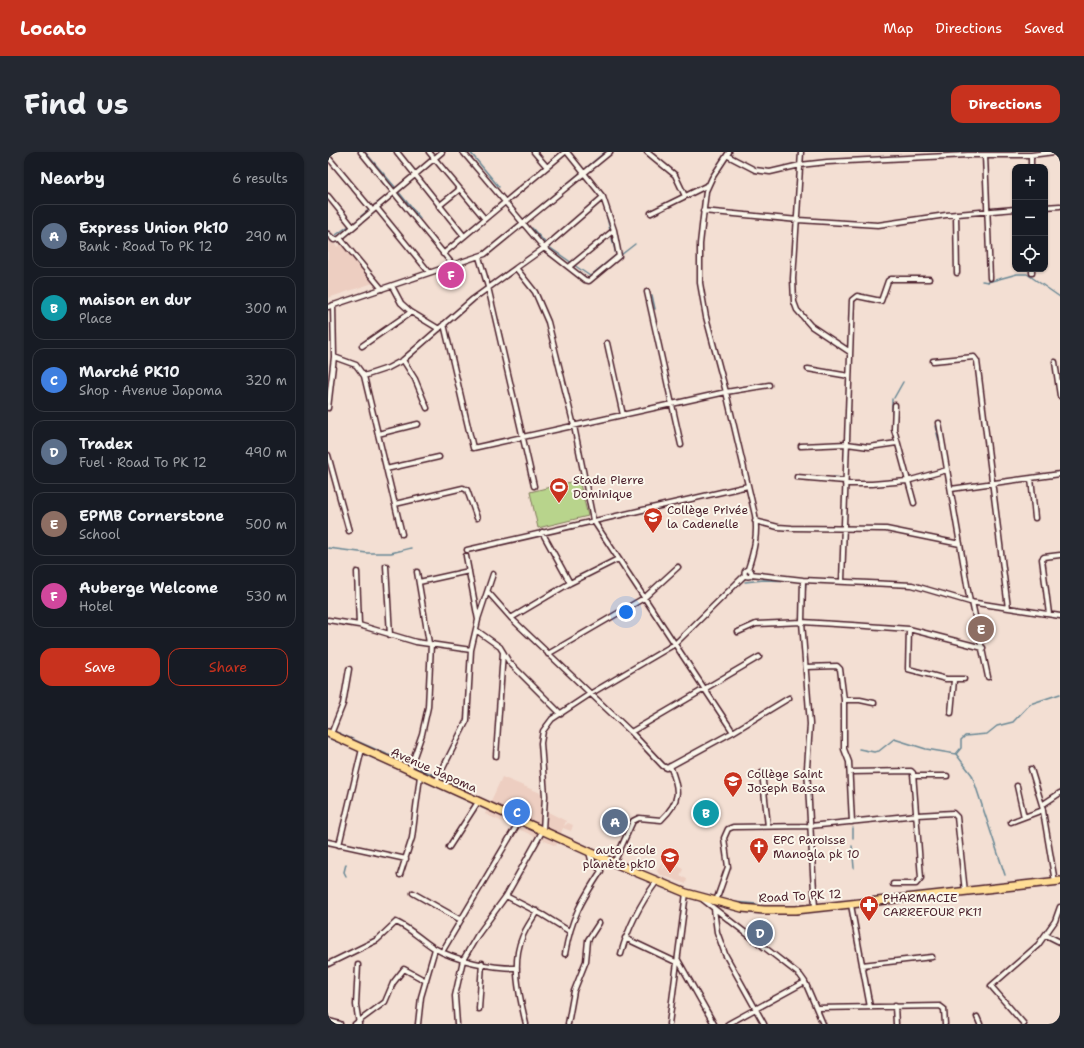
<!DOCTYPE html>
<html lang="en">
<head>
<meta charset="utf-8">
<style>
	:root { --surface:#171b24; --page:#242831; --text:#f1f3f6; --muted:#9ea1a6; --line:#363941; --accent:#c8321e }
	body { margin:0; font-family:"Shantell Sans",sans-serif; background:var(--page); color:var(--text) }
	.controls { position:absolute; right:12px; top:12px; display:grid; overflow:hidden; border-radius:8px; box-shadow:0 1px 3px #0004 }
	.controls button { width:36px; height:36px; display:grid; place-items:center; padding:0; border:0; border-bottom:1px solid var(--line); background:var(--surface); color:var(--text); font:20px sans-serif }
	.you { position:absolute; left:298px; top:460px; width:14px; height:14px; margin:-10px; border:3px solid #fff; border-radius:50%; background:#1a73e8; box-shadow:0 0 0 6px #1a73e833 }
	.badge { display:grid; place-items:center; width:26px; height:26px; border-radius:50%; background:var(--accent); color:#fff; font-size:13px; font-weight:700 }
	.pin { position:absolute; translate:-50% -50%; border:2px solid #fff; box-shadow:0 1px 4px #0006 }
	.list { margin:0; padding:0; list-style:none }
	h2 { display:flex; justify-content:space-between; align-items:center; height:52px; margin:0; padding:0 16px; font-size:17px }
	h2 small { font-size:13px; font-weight:400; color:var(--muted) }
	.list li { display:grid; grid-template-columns:26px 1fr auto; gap:12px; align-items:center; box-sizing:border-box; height:64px; margin:0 8px 8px; padding:0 8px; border:1px solid var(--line); border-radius:12px }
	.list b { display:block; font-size:15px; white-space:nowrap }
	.list p { margin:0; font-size:13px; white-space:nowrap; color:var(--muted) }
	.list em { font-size:13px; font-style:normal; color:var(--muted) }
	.actions { display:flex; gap:8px; padding:12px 16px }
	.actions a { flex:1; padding:9px 0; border:1px solid var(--accent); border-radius:12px; text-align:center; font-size:14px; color:var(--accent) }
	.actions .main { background:var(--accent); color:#fff }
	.icon { flex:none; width:22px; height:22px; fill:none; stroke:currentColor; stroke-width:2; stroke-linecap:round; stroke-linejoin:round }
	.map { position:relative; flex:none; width:732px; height:872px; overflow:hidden; border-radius:12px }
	header { display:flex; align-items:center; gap:24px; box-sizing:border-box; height:56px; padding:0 20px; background:var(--accent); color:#fff }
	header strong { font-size:19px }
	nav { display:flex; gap:22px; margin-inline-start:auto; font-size:14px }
	.intro { display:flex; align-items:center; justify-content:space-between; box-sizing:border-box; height:96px; padding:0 24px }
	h1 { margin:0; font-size:28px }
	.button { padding:10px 18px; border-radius:12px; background:var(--accent); color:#fff; font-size:14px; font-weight:700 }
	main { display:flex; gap:24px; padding:0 24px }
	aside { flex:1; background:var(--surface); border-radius:12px; box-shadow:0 1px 3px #0004 }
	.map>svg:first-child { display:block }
	.built { fill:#edcec1 }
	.green { fill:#b8d48c; stroke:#817a5c }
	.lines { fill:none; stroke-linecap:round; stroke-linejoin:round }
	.stream { stroke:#698895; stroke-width:1.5 }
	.minor-casing { stroke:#4a1f2b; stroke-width:7 }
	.primary-casing { stroke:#4a1f2b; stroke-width:10 }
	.minor { stroke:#fbf7ec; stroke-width:4 }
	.primary { stroke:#ffdd96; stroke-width:7 }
	.labels { text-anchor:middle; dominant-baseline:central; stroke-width:4; stroke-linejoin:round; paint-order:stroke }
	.poi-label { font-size:12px; fill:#4a1f2b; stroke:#fbf7ec; text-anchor:start }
	.street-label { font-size:12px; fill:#4a1f2b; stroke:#fbf7ec }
</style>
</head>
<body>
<header>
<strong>Locato</strong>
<nav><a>Map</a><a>Directions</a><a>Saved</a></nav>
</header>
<div class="intro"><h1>Find us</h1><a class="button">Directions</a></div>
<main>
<aside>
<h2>Nearby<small>6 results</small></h2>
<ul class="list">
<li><span class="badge" style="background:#5c6f8a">A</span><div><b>Express Union Pk10</b><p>Bank · Road To PK 12</p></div><em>290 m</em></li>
<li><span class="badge" style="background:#0f9aa8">B</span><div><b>maison en dur</b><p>Place</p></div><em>300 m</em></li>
<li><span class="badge" style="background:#3f7fe0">C</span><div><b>Marché PK10</b><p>Shop · Avenue Japoma</p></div><em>320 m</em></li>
<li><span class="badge" style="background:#5c6f8a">D</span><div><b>Tradex</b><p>Fuel · Road To PK 12</p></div><em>490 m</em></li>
<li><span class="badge" style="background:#8d6e63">E</span><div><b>EPMB Cornerstone</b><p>School</p></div><em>500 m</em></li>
<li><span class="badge" style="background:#d1479c">F</span><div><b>Auberge Welcome</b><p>Hotel</p></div><em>530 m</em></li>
</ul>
<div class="actions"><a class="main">Save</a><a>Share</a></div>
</aside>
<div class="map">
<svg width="732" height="872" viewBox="0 0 732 872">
	<rect width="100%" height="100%" fill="#f3dfd3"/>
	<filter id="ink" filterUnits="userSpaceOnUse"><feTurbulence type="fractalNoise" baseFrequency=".025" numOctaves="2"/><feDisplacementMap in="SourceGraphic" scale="8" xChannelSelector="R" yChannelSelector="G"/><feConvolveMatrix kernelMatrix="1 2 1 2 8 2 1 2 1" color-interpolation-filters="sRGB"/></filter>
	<g filter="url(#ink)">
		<path class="built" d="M0,85l9,10 6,-5 33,40 -48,16z
			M174,625l41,17 -1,15 24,12 -2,5 4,-3 5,2 -2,6 -8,-3 -7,18 -71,-32z
			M333,711l3,2 -2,5 3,-3 10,3 3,-4 5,3 -3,7 7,3 -1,5 -27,-10 -2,-3z"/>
		<path class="green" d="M251,328l9,36 -50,12 -8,-36z"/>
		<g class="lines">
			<path class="stream" d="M37,0l30,35
				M142,0l29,35
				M259,15l18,-15
				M69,38l23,28
				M216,51l37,-31
				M277,57l5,21
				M33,64l20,-16
				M195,68l17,-14
				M603,68l6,-2
				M590,70l5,-1
				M204,76l17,19 23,16
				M5,85l20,-14
				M165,93l27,-23
				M293,103l14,-11
				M246,113l16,11 26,-21 -5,-21
				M654,129l6,1 29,-8h10l33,23
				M324,143l3,14
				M566,246l9,-16
				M564,261v-14
				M608,274l1,4
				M609,281l2,8 2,3
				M505,325l11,1
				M0,396l39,5h24l20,-5
				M417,430l19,-2 31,1
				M477,443l1,-13
				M215,575l10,-13
				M6,579l75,33
				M0,586l32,13
				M531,597l15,3 5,-1 15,-12 32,10 30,5 16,21 33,100
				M36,602l33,14
				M628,602l5,-6v-8l4,-4 22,-2 10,-8 16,-4 17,-18 30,-10
				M85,614l23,10
				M112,626l19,8 8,1
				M525,686v-10
				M524,694l1,7
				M525,704l1,12
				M18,724l-2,-4 2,-8
				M341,738l8,3
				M405,750l24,2"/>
			<defs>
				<path id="minor" d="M33,0l92,113
					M69,0l67,84
					M101,0l56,67
					M135,0l81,96 41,32 4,1 30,-25 -5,-26
					M206,0l13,15
					M239,0l36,45 11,33 -45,37
					M319,0l28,23 10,21
					M401,0l-17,26 -6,13 -6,53v39l6,34 20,75 29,123c3,19 -1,36 -7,54
					M473,0l-8,127 1,23 3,8 14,16 39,26
					M657,3l5,123
					M703,3v12
					M400,4l27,14 15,2 30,-7 27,-3 141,-7h63l23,-3
					M0,5l44,53
					M0,44l25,31
					M111,54l21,-17
					M48,55l53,65
					M717,55l15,-1
					M375,59l95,9 80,5 68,-10 69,-6
					M323,61l57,-28
					M628,62l1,59
					M0,82l6,6 5,-1 103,-87
					M12,86l42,51
					M115,102l122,-102
					M151,105l9,30 46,199
					M188,116l28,-20 59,-51
					M704,121v-4
					M64,134l9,17 10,9 28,17
					M319,140l34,153
					M0,155l157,-53 125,-102
					M116,172l29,124 253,-56 43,-7
					M279,191l16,72
					M34,194l49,-34
					M6,205l22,8 8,11 38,158
					M75,208l12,19 12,29
					M605,209l41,-4 3,4 31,247
					M727,210l5,34
					M480,217l41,7
					M36,224l24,-8 15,-8 70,-61 43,-31 19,24 13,30 26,104 19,94 140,212
					M567,253l-1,24 20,74
					M0,256l6,-51 -1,-52
					M611,271l31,179
					M50,282l40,-10
					M473,294l46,-2 22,3 28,-4
					M0,303l21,76
					M58,317l53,-12
					M469,325l48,4
					M703,326l4,40
					M517,332h27l35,-3 40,-11
					M623,337l109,-15
					M67,352l68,-16 4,2 10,28
					M427,369l23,6 14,1 94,1 74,15
					M214,380l28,51
					M139,398l281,-64
					M290,407l-48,24 -59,35 120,114 32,34 4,2 66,-36 56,-34
					M58,414l4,69
					M416.5 421a3.5 3.5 0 1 1 7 0a3.5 3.5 0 1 1-7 0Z
					M29,420l2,53
					M89,420l12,71
					M423,422l52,6 109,5 58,17 90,14
					M475,428l-1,42 8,102 -3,44 8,140
					M514,429l10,-281 5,-4 24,5 7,-20 3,-2h38
					M91,430l50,-11
					M160,440l23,26
					M644,450l16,75
					M721,462l-7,-55 2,-2 16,-2
					M150,467l15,-45
					M0,468l31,5 57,17 55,8
					M581,477l-1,40 38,10h18
					M148,478l24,17 9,15 52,52
					M410,480l18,-8 46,-2 50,3 57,4 74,19
					M220,502l96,-56 34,-31
					M478,515l31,-1 3,3 4,31v49l5,13 3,60
					M516,548h16l14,3
					M623,561l3,-33
					M303,580l128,-75
					M3,582l12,-30 6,-35
					M168,604l7,-104
					M703,617l11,36 13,77
					M81,619l13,-37 6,-27 3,-63
					M522,620l61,-1 2,2 8,105 -5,6h-23
					M434,621l6,53
					M585,624h34
					M108,630l31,-62 4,-70 7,-30 -12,-64
					M689,634l7,31
					M714,653l18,-12
					M683,670l32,-12
					M0,690l78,17
					M11,693l23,-96
					M121,695l29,-45
					M286,711l19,-42 6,-3 22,2c20,-19 19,-30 9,-54
					M72,723l12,-37 8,-62
					M85,741l48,27
					M178,744l37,19 26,16
					M374,747l98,76 5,7 18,42
					M388,749l12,-34 -4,-29 4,-9 5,-2 77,-1 107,-11 36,-2 4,4 8,75
					M523,753l19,102
					M386,757l3,23 8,22 39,70
					M718,783l14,7
					M297,786l53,25
					M114,800l78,-132
					M237,802c6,-36 17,-54 36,-83l-10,-11 -2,-8
					M293,802c7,-27 19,-50 36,-73
					M350,808l36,64
					M0,812l49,-24 19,-18c14,6 25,18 38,26 22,13 58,20 83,20
					M30,813l-2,40 3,19
					M534,813l70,-8
					M567,854l1,18
					M489,856l123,-2 4,3 1,15
					M151,857l3,-46
					M649,865l3,7
					M1,869l11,3
					M27,872l30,-22 8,-19 11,-14 22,12
					M90,872l3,-27 14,-48
					M129,872l-2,-28 8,-36 14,-24 29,-40 37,-66 2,-34 -4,-53 2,-12 9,-12 38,-25 85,-50 70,-69
					M198,872c-6,-26 -15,-60 -4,-86 3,-9 10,-18 15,-27
					M240,872l6,-33 12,-30 2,-21 11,-17
					M341,872l17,-131
					M400,872l77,-42
					M696,872l-33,-38 47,-41 17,-24 5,-14"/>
				<path id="primary" d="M0,581l286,130 72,30 56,15 22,2h32l264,-29"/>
			</defs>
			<use href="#minor" class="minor-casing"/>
			<use href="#primary" class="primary-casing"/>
			<use href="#minor" class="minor"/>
			<use href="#primary" class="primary"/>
		</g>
	</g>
	<defs>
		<symbol id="stadium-pin" viewBox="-11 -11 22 30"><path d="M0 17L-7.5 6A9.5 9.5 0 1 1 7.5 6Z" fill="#c8321e" stroke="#fbf7ec"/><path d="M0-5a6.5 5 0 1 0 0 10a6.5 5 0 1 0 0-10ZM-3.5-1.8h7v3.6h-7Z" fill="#fff"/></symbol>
		<symbol id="school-pin" viewBox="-11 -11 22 30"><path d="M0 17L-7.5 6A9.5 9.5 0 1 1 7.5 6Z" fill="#c8321e" stroke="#fbf7ec"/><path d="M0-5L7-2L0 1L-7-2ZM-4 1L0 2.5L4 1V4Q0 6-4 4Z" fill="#fff"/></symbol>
		<symbol id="church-pin" viewBox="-11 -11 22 30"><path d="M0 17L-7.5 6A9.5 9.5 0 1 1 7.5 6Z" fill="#c8321e" stroke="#fbf7ec"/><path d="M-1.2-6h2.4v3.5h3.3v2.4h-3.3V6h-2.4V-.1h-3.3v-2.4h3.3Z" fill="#fff"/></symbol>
		<symbol id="pharmacy-pin" viewBox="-11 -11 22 30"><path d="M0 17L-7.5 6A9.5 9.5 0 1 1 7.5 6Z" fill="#c8321e" stroke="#fbf7ec"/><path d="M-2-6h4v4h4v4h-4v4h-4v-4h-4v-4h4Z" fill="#fff"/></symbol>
	</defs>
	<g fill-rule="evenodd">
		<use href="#stadium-pin" x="220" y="324" width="22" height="30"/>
		<use href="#school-pin" x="314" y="354" width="22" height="30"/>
		<use href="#school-pin" x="394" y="618" width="22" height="30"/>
		<use href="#church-pin" x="420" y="684" width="22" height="30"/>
		<use href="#school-pin" x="331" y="694" width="22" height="30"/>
		<use href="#pharmacy-pin" x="530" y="742" width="22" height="30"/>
	</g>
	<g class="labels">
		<g class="poi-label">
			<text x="245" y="328">Stade Pierre<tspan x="245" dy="14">Dominique</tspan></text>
			<text x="339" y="358">Collège Privée<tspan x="339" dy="14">la Cadenelle</tspan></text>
			<text x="419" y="622">Collège Saint<tspan x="419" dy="14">Joseph Bassa</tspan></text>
			<text x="445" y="688">EPC Paroisse<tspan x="445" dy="14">Manogla pk 10</tspan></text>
			<text x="328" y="698" text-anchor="end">auto école<tspan x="328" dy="14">planète pk10</tspan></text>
			<text x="555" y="746">PHARMACIE<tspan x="555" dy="14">CARREFOUR PK11</tspan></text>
		</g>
		<g class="street-label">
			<text transform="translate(106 618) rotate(24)">Avenue Japoma</text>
			<text transform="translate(472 744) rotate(-3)">Road To PK 12</text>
		</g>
	</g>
</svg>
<div class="controls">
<button>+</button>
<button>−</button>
<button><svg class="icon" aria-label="locate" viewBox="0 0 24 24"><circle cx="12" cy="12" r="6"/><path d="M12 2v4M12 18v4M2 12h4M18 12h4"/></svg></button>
</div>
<div class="you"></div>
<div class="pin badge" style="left:287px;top:670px;background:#5c6f8a">A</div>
<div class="pin badge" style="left:378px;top:661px;background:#0f9aa8">B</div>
<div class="pin badge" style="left:189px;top:660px;background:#3f7fe0">C</div>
<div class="pin badge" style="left:432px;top:781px;background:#5c6f8a">D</div>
<div class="pin badge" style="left:653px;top:477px;background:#8d6e63">E</div>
<div class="pin badge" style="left:123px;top:123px;background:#d1479c">F</div>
</div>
</main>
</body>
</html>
